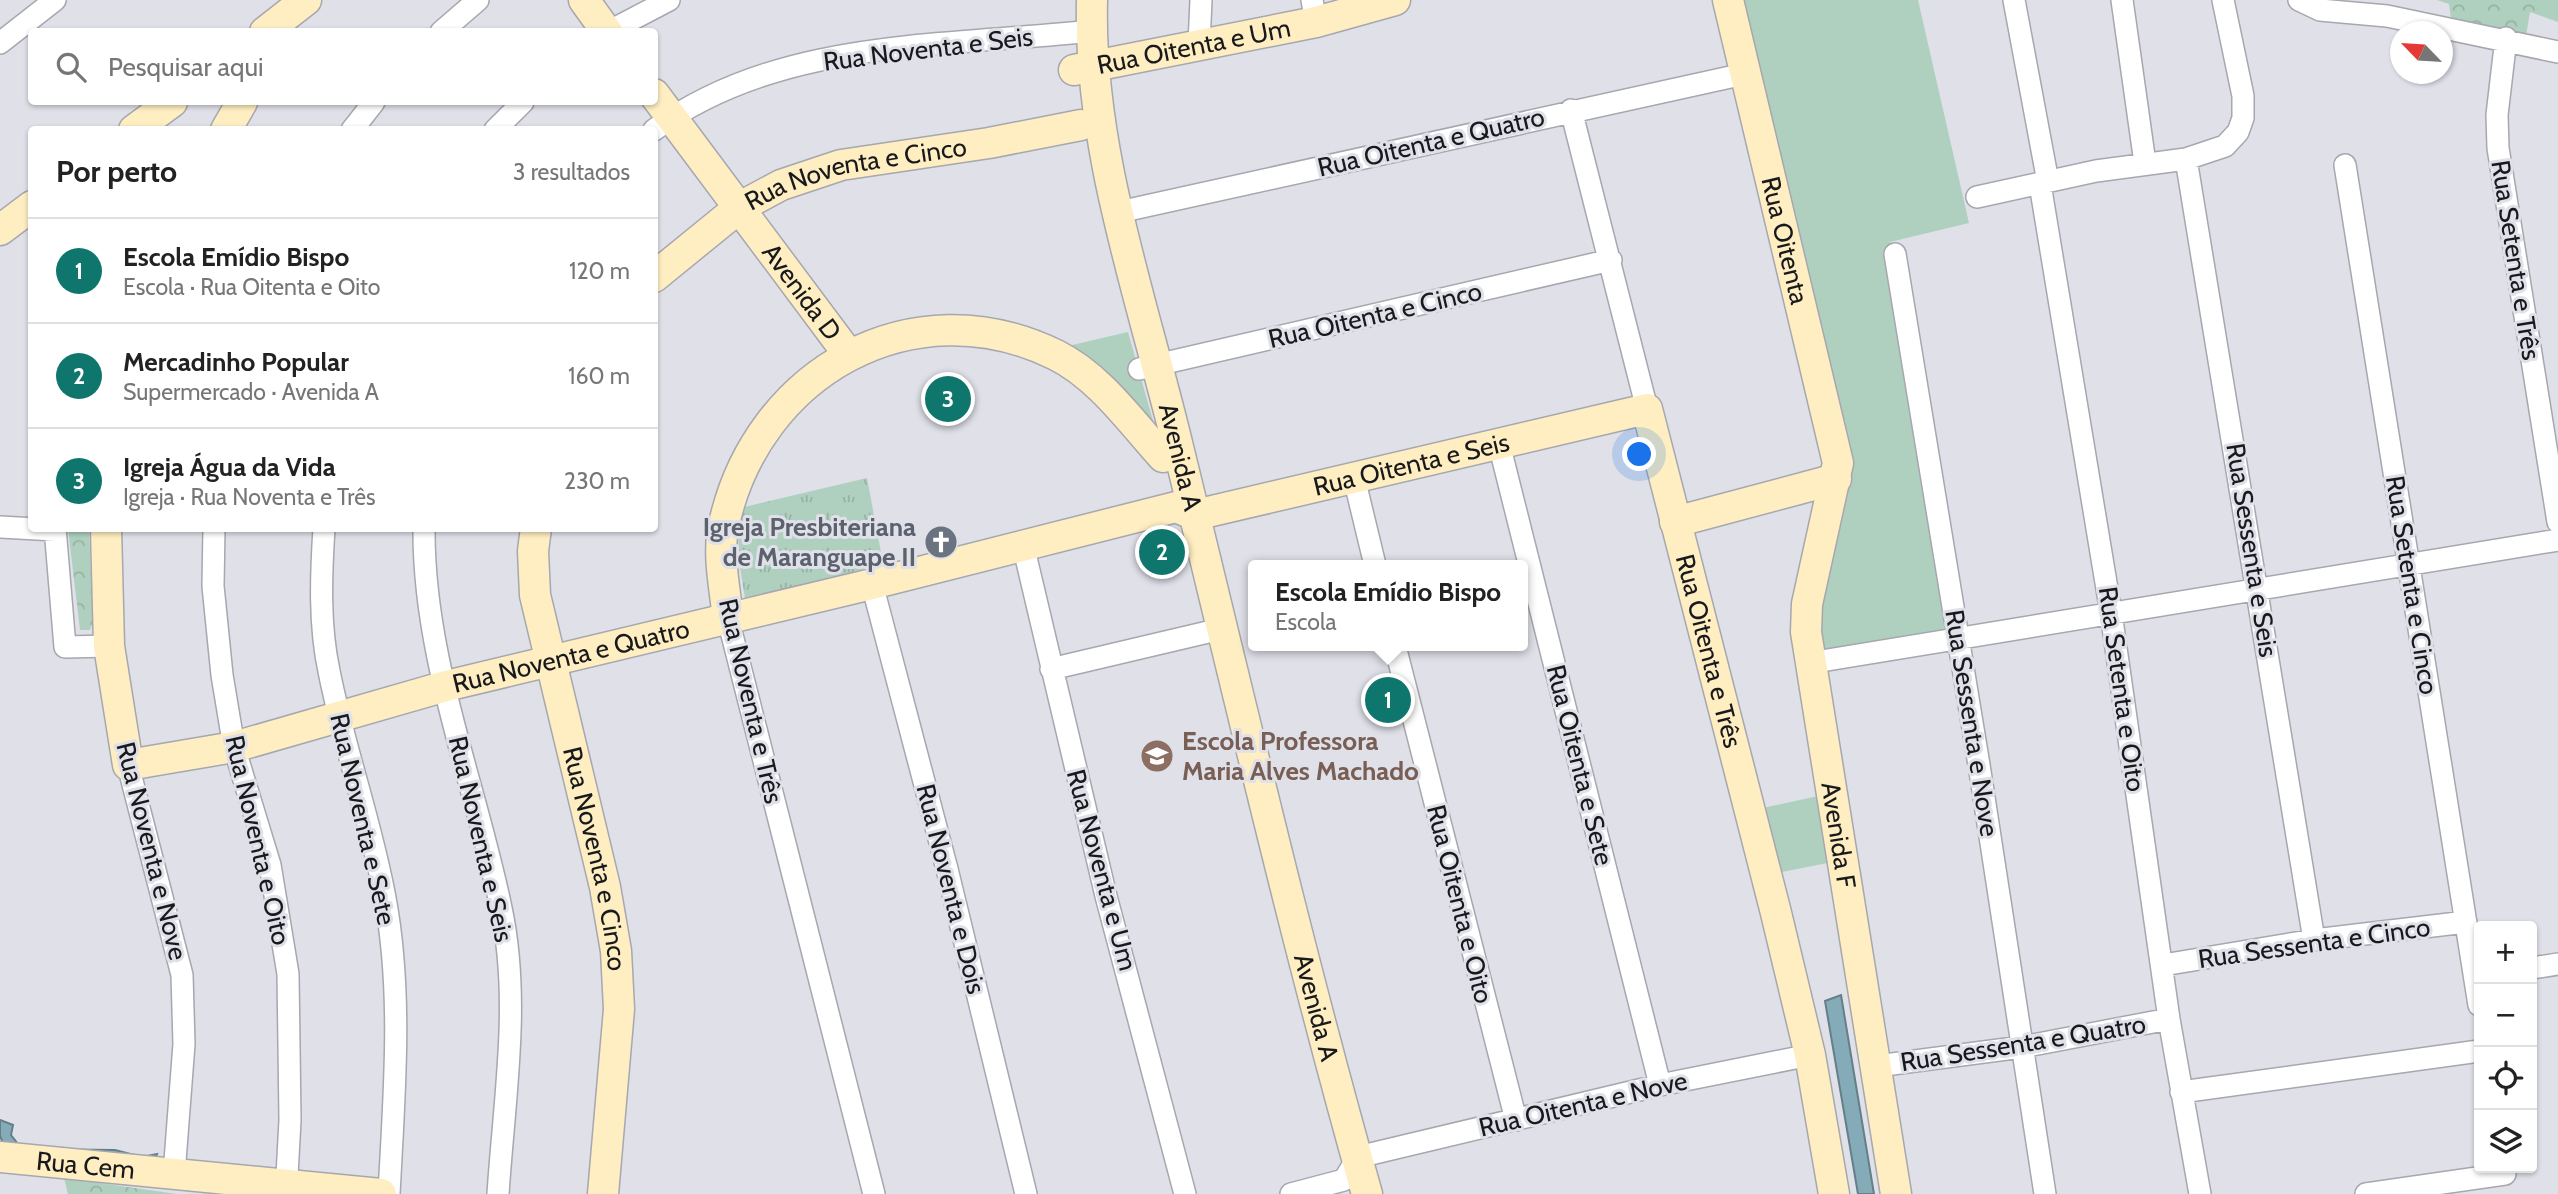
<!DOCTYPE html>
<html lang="pt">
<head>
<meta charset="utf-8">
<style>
	:root { --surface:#fff; --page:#f2f2f2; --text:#222; --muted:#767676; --line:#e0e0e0; --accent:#0f766e }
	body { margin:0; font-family:Cabin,sans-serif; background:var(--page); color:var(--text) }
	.controls { position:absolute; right:21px; bottom:21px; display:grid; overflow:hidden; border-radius:7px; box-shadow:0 2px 5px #0004 }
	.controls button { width:63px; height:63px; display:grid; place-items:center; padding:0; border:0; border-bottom:2px solid var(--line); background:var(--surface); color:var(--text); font:35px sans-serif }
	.compass { position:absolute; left:2390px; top:21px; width:63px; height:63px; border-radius:50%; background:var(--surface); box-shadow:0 2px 5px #0004; rotate:295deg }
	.you { position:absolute; left:1640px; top:455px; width:24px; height:24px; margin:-18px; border:5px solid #fff; border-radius:50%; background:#1a73e8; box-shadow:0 0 0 10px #1a73e833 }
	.badge { display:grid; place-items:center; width:46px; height:46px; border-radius:50%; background:var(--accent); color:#fff; font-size:23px; font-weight:700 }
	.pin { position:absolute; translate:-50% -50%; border:4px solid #fff; box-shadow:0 2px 7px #0006 }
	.popup { position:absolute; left:1248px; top:560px; width:280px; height:91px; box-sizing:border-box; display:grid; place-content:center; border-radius:7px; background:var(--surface); filter:drop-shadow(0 2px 5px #0005); font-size:23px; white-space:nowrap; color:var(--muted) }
	.popup b { font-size:26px; color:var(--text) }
	.popup::after { content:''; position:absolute; left:50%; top:100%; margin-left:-14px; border:14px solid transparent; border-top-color:var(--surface) }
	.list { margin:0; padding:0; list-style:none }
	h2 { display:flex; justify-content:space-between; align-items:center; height:91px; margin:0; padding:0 28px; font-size:30px }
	h2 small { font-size:23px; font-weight:400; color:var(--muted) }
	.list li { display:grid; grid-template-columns:46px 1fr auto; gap:21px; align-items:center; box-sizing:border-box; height:105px; padding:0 28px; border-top:2px solid var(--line) }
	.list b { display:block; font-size:26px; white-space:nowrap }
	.list p { margin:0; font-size:23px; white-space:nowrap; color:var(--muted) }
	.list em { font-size:23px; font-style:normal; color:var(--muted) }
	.icon { flex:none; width:38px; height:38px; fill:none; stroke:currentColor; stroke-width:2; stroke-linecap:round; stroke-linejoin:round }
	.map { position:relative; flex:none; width:2558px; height:1194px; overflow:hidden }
	.search { position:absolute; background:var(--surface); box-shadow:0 2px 5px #0004; left:28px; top:28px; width:630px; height:77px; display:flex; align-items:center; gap:18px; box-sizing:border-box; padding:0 24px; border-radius:7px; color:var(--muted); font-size:26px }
	.panel { position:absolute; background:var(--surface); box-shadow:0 2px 5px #0004; left:28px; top:126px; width:630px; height:406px; border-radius:7px }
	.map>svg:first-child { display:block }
	.grass { fill:url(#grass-tufts) }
	.forest { fill:url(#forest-crowns) }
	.green { fill:#afd0bf }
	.water { fill:#84abb7; stroke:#647f88; stroke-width:2 }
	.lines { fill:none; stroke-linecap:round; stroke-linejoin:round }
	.street-casing { stroke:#a6a7af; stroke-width:24 }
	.secondary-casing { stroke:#a6a7af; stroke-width:33 }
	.street { stroke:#fff; stroke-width:21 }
	.secondary { stroke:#feeec1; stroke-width:30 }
	.labels { text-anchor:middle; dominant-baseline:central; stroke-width:6; stroke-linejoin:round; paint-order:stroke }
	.street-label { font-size:26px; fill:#18191c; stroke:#dfe0e8 }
	.worship-label { font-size:26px; font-weight:bold; fill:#5b616d; stroke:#dfe0e8; text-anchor:end }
	.education-label { font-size:26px; font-weight:bold; fill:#785e54; stroke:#dfe0e8; text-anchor:start }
</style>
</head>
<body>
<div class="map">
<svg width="2558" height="1194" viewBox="0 0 2558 1194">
	<defs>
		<pattern id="grass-tufts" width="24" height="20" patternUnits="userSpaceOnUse" patternTransform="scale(1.75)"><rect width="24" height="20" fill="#afd0bf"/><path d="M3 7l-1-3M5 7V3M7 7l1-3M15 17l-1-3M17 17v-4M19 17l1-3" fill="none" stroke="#96b2a4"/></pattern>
		<pattern id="forest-crowns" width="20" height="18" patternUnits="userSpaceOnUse" patternTransform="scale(1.75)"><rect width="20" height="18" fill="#afd0bf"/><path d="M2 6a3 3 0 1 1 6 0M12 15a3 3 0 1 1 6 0" fill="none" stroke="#96b2a4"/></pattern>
	</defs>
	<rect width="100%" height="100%" fill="#dfe0e8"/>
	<path class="grass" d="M867,478l16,85 -137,41 -8,-49 2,-47z"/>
	<path class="forest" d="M2437,0h121v22l-28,-10 -4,24 -75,-18 -2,-14z
		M68,529h21l4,93 -3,8h-10z
		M64,1178l113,16h-109z"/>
	<path class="green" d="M1729,0h189l51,223 -79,19 65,396 -146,22 29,-190z
		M1128,332l34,121 -107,-104z
		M1832,793l11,67 -77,15 -17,-64z"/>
	<path class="water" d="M1841,995l33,199h-16l-33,-193z
		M0,1120l13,5 -2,10 11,14 93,1 27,7 15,-3 -3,9 -148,-13 -6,-14z"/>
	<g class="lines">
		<defs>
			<path id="street" d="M1312,0l4,22
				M2014,0l34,182
				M2122,0l23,163
				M2299,0l21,10 67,6 171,36
				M441,32l37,-32
				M608,32l61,-32
				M2506,38l-9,77 1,33 60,374
				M0,43l55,-43
				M1199,44l2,-44
				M1571,110l76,299
				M352,130l22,-28
				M495,130l28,-28
				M654,130c125,-92 291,-83 437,-99
				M2186,159l128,781
				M2345,165l134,840
				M2040,184l71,429 58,406 31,175
				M1977,197l119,-26 90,-12 39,-13 13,-14 5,-14v-22l-20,-96
				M1119,212l625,-138
				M1895,254l84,511 66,429
				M1139,369l472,-109
				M1499,444l161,641
				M1354,478l21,87
				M0,527l55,3
				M55,528l10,119 44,-1
				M214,528l-1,58 9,89 12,72 36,118 18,109 2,146 -4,74
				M324,528c-3,47 -5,97 5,143 15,77 42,150 56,227 18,97 9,198 4,296
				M424,528c-1,130 51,254 77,380 20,93 3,192 -3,286
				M1023,545l83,351 79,298
				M872,584l75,285 79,325
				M728,619l146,575
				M1395,646l121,474
				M1809,663l749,-123
				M1051,669l157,-37
				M128,765l54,210 2,69 -10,130
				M2163,965l151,-25 152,-18
				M2532,968l26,-4
				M1877,1066l145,-19 147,-28
				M2181,1092l298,-41
				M1291,1194l53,-14 14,-23 302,-72 150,-30
				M2366,1194l139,-20"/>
			<g id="secondary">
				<path d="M584,0l23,32"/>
				<path id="s1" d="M1092,0c-4,151 51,301 86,447 61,249 119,500 189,747"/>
				<path id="s2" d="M1728,0l110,463 -31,141 -1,28 90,562"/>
				<path d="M265,32l41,-32"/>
				<path id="s3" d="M1074,70l242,-48 79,-22"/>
				<path id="s4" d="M654,94l195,261"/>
				<path d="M134,130l38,-28"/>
				<path d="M226,130l16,-28"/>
				<path d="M0,230l32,-24"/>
				<path id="s5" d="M654,277l86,-70 41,-22 60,-20 148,-22 92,-18"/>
				<path d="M1675,522l161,-43"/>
				<path id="s6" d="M106,528l3,118 19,119 106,-18 212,-61 426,-102 304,-77 19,8 452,-106 129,504 34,142 24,139"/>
				<path id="s7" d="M536,528l-3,23 2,44 70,292 11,64 3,58 -16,185"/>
				<path d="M728,619c-3,-31 -11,-64 -4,-95 33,-151 188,-240 332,-169 44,22 75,67 107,102"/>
				<path id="s8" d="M0,1157l381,37"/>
			</g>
		</defs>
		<use href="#street" class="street-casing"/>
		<use href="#secondary" class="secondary-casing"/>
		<use href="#street" class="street"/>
		<use href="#secondary" class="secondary"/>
	</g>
	<defs>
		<symbol id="church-disc" viewBox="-11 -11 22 22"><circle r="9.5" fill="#6b7280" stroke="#dfe0e8"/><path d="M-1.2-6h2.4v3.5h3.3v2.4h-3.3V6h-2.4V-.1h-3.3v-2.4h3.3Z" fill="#fff"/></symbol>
		<symbol id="school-disc" viewBox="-11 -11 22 22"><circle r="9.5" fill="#8d6e63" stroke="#dfe0e8"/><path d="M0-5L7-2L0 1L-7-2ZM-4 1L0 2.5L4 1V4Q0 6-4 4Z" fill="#fff"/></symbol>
	</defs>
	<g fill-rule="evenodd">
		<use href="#church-disc" x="922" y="523" width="38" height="38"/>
		<use href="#school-disc" x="1138" y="737" width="38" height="38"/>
	</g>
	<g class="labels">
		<g class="street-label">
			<text stroke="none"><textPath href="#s3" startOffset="122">Rua Oitenta e Um</textPath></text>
			<text transform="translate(928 49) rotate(-7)">Rua Noventa e Seis</text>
			<text transform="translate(1431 142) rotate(-13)">Rua Oitenta e Quatro</text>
			<text stroke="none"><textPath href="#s5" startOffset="233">Rua Noventa e Cinco</textPath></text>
			<text stroke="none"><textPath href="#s2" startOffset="247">Rua Oitenta</textPath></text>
			<text transform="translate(2516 260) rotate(81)">Rua Setenta e Três</text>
			<text stroke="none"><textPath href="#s4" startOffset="247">Avenida D</textPath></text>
			<text transform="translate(1375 315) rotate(-13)">Rua Oitenta e Cinco</text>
			<text stroke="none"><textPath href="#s1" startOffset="467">Avenida A</textPath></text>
			<text stroke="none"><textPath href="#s6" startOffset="1561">Rua Oitenta e Seis</textPath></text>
			<text transform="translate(2252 550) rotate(81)">Rua Sessenta e Seis</text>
			<text transform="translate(2412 585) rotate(81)">Rua Setenta e Cinco</text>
			<text stroke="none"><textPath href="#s6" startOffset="2053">Rua Oitenta e Três</textPath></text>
			<text stroke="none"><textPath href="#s6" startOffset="695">Rua Noventa e Quatro</textPath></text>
			<text transform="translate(2122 689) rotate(82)">Rua Setenta e Oito</text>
			<text transform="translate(751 701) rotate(77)">Rua Noventa e Três</text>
			<text transform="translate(1972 723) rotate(81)">Rua Sessenta e Nove</text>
			<text transform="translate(1580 765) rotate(76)">Rua Oitenta e Sete</text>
			<text transform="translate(363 819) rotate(77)">Rua Noventa e Sete</text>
			<text stroke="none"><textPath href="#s2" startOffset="854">Avenida F</textPath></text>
			<text transform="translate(481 839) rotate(77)">Rua Noventa e Seis</text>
			<text transform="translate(258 840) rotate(77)">Rua Noventa e Oito</text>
			<text transform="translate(152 851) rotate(76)">Rua Noventa e Nove</text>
			<text stroke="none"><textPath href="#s7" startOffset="338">Rua Noventa e Cinco</textPath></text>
			<text transform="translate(1102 870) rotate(75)">Rua Noventa e Um</text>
			<text transform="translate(951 889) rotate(76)">Rua Noventa e Dois</text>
			<text transform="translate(1460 904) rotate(76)">Rua Oitenta e Oito</text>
			<text transform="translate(2314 943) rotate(-8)">Rua Sessenta e Cinco</text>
			<text stroke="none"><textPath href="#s1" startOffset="1034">Avenida A</textPath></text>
			<text transform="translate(2023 1043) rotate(-9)">Rua Sessenta e Quatro</text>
			<text transform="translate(1583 1104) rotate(-13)">Rua Oitenta e Nove</text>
			<text stroke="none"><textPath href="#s8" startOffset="86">Rua Cem</textPath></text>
		</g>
		<g class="worship-label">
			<text x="916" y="527">Igreja Presbiteriana<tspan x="916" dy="30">de Maranguape II</tspan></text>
		</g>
		<g class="education-label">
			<text x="1182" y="741">Escola Professora<tspan x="1182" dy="30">Maria Alves Machado</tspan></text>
		</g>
	</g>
</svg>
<div class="controls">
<button>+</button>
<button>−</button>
<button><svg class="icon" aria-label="locate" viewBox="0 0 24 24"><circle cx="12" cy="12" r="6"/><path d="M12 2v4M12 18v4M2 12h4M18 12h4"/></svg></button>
<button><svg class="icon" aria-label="layers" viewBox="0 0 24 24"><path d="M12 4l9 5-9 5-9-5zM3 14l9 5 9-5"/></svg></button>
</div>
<svg class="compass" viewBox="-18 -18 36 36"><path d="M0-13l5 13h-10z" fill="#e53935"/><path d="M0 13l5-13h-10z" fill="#767676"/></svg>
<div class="you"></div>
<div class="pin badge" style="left:1388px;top:700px">1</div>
<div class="popup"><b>Escola Emídio Bispo</b>Escola</div>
<div class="pin badge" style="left:1162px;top:552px">2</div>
<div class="pin badge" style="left:948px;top:399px">3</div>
<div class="search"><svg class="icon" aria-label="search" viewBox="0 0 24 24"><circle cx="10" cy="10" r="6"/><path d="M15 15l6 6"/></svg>Pesquisar aqui</div>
<section class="panel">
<h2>Por perto<small>3 resultados</small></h2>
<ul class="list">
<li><span class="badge">1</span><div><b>Escola Emídio Bispo</b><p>Escola · Rua Oitenta e Oito</p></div><em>120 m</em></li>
<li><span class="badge">2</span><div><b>Mercadinho Popular</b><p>Supermercado · Avenida A</p></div><em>160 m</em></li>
<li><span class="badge">3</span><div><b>Igreja Água da Vida</b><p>Igreja · Rua Noventa e Três</p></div><em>230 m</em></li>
</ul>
</section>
</div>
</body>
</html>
